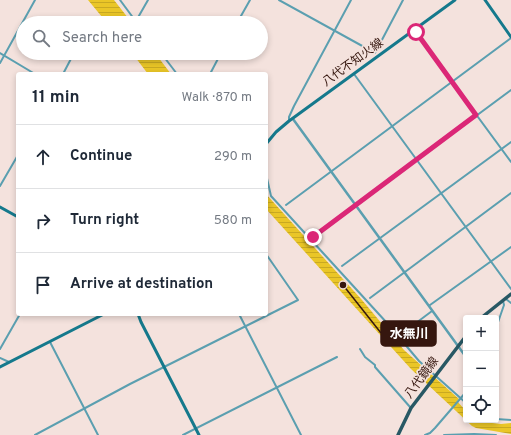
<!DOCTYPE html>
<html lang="en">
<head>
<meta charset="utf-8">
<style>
	:root { --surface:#fff; --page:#f6f6f7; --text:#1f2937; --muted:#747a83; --line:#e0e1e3 }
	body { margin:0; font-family:Overpass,"Noto Sans JP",sans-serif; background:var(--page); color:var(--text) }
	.controls { position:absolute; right:12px; bottom:12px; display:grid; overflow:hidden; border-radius:4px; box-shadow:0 2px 6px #0003 }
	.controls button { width:36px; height:36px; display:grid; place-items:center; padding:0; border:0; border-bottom:1px solid var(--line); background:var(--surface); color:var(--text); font:20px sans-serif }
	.stop { position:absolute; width:12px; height:12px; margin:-9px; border:3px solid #db2777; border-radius:50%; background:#fff }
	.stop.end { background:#db2777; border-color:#fff; box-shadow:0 1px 4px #0008 }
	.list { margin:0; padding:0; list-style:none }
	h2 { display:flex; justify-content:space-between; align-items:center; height:52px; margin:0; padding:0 16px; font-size:17px }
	h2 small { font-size:13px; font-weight:400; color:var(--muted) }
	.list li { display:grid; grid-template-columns:26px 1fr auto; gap:12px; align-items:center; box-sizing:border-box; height:64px; padding:0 16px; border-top:1px solid var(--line) }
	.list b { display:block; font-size:15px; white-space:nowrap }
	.list em { font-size:13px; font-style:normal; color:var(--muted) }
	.icon { flex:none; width:22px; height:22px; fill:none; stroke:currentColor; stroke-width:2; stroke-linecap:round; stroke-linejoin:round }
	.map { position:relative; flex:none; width:511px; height:435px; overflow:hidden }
	.search { position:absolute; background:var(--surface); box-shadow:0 2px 6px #0003; left:16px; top:16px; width:252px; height:44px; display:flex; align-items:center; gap:10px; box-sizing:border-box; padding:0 14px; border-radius:22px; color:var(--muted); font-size:15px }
	.panel { position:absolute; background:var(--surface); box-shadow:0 2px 6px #0003; left:16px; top:72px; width:252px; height:244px; border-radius:4px }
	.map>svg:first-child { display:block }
	.water { fill:url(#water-rules) }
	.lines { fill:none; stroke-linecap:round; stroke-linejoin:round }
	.minor { stroke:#5b9fb0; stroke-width:2 }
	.tertiary { stroke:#5b9fb0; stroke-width:2.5 }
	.secondary { stroke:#15798c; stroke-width:3 }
	.primary { stroke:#285864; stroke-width:3.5 }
	.route { stroke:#db2777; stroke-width:5 }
	.labels { text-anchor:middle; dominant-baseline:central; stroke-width:3.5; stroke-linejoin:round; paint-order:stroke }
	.street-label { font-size:12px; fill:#36170f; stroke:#f4e2dd }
	.leader { fill:none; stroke:#36170f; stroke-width:1.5 }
	.callout-dot { fill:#36170f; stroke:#f4e2dd; stroke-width:1.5 }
	.callout { fill:#36170f; stroke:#36170f; stroke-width:1.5 }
	.callout-label { font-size:13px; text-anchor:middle; font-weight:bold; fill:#fff }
</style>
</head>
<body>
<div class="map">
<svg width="511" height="435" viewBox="0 0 511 435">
	<defs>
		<pattern id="water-rules" width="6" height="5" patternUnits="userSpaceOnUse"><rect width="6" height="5" fill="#eac627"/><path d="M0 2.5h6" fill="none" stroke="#c9a922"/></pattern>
	</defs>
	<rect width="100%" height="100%" fill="#f4e2dd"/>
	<path class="water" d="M88,0h26l18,23h-25z
		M132,53h23l16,21h-23z
		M266,194l96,106 42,50 55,49 -2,2 9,10v9l35,4 10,-1v11l-35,-6 -4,-2 -61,-57 -145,-160z"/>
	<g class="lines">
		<path class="minor" d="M120,0l17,23
			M279,0l96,53 28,-53
			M136,21l12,-21
			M91,23l2,-2
			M237,23l13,-23
			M414,30l97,132
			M0,53l35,21
			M161,53l16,21
			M0,63l35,-63
			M63,74l11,-21
			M210,74l11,-21
			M354,74l157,215
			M289,120v-3l5,-11 57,-106
			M266,174l5,22 116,127 32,38 47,42
			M0,186l18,-31
			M286,205l225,-167
			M313,242l1,-6 197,-146
			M342,266l169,-124
			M370,298l141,-105
			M506,299l5,4
			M430,305l81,-58
			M239,314l62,121
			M496,328l8,-23 -1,-4
			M400,335l32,-24
			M50,342l48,93
			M0,349l20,-35
			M360,349l5,8 10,8v2l35,40
			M0,358l9,4
			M496,419l15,1
			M35,435l95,-51 168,-84 -32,-46
			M183,435l154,-78
			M425,435l5,-2 5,-5 31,-36
			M444,435l30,-1 22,1"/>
		<path class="tertiary" d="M293,119l173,238"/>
		<path class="secondary" d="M485,0l26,37
			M266,144l10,-12 13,-11 166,-121
			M0,207l18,10
			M138,314l3,8 58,113
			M0,367l104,-53"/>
		<path class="primary" d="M481,318l30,-24
			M398,435l13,-27 55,-72"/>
	</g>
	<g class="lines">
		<path class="route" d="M313,237l163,-122 -60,-83"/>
	</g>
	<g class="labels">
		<g class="street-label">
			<text transform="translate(353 63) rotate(-36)">八代不知火線</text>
			<text transform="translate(422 378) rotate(-53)">八代鏡線</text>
		</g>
	</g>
	<path class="leader" d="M343 285L381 333"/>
	<circle class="callout-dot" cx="343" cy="285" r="4"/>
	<rect class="callout" x="381" y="321" width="55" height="25" rx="4"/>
	<g class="callout-label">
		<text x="409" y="338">水無川</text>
	</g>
</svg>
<div class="controls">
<button>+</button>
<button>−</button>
<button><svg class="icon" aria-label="locate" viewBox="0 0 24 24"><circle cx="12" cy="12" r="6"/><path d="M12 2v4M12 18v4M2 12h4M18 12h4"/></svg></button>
</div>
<div class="stop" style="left:416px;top:32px"></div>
<div class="stop end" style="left:313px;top:237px"></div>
<div class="search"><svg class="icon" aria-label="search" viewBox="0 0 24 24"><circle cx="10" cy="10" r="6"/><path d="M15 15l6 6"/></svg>Search here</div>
<section class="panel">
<h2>11 min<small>Walk · 870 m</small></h2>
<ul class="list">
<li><svg class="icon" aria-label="ahead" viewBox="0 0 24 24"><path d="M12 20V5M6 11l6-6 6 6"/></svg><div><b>Continue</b></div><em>290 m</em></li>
<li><svg class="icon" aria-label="right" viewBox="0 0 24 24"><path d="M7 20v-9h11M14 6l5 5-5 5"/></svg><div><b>Turn right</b></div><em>580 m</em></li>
<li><svg class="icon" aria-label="arrive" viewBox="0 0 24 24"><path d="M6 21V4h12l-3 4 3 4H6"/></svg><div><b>Arrive at destination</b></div></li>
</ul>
</section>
</div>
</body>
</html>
